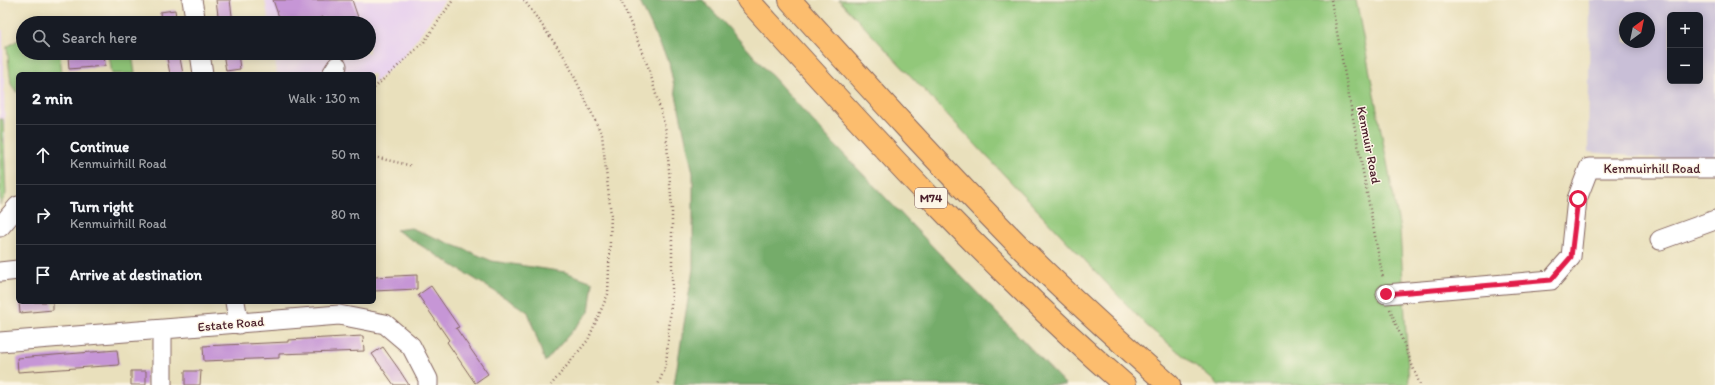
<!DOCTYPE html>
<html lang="en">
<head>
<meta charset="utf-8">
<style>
	:root { --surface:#171b24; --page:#242831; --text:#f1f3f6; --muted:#9ea1a6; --line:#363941 }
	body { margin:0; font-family:Itim,sans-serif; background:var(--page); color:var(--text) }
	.controls { position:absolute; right:12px; top:12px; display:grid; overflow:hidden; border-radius:6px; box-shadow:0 2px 10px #0003 }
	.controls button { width:36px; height:36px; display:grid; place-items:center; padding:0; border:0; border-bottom:1px solid var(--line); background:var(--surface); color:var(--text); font:20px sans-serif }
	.compass { position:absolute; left:1619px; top:12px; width:36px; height:36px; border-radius:50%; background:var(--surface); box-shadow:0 2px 10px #0003; rotate:33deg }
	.stop { position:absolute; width:12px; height:12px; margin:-9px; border:3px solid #e11d48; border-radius:50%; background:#fff }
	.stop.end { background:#e11d48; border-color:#fff; box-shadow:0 1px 4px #0008 }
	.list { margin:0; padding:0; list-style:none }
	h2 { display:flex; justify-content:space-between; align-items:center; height:52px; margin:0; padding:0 16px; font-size:17px }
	h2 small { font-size:13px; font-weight:400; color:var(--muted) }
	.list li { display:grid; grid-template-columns:26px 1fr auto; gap:12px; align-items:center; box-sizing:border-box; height:60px; padding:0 16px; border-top:1px solid var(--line) }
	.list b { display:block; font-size:15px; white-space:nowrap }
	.list p { margin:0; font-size:13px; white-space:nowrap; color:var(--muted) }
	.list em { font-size:13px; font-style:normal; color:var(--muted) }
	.icon { flex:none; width:22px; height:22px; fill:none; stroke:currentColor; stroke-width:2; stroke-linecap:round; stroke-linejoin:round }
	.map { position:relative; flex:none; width:1715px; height:385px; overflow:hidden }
	.search { position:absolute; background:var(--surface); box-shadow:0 2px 10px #0003; left:16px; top:16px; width:360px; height:44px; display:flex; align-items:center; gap:10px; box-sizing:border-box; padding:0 14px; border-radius:22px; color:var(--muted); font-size:15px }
	.panel { position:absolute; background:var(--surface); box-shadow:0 2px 10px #0003; left:16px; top:72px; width:360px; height:232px; border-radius:6px }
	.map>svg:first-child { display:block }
	.built { fill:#e8d2ee }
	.industrial { fill:#c9bfd7; fill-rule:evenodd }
	.green { fill:#92c87a; stroke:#6e7452 }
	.forest { fill:#75ac6a; stroke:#60664a }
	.building { fill:#c696d6 }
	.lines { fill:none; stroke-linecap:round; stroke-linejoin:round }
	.minor-casing { stroke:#82635e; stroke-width:21 }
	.highway-casing { stroke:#82635e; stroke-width:24 }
	.path { stroke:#82635e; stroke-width:2.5; stroke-dasharray:1 3; stroke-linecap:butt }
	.minor { stroke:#fff; stroke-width:19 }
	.highway { stroke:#fcbd6e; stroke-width:22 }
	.route { stroke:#e11d48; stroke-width:5 }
	.labels { text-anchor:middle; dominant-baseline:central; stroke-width:3; stroke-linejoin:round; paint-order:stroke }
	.shield { fill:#fcf5e5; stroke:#7f5f63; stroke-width:1 }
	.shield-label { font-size:12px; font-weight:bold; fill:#4a1f2b }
	.street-label { font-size:13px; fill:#4a1f2b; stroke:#fcf5e5 }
</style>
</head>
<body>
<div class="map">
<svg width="1715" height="385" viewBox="0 0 1715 385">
	<rect width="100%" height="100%" fill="#fcf5e5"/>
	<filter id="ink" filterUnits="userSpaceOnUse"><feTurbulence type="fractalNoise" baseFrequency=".025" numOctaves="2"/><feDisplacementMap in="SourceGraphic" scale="8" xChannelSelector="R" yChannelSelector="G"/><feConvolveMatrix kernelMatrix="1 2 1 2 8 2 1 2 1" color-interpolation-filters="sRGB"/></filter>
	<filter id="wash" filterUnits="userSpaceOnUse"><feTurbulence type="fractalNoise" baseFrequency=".012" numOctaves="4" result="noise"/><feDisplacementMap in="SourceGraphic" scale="16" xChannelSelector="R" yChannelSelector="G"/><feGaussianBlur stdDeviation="0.9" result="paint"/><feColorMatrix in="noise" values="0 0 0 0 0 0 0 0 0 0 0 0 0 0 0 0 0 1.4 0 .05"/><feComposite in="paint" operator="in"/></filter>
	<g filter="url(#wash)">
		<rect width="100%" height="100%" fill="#e9e0bc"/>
		<path class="built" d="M265,0h180l-42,57 -29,26v-9h-97l-3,-21h95v-30h-100z
			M0,30h3l3,164 -6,11z"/>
		<path class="industrial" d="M1590,0h125v164l-127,-12zM1670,15h30v66h-30zM1625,18h24v24h-24z"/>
		<path class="green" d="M839,0h517l44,230 9,155h-190l-73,-60z
			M16,41h7v12h34l3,3 2,17 2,1h-46l-1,19 -6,-9 -4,-37z
			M116,53h16l3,21h-23l-3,-19z
			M0,119h3l3,75 -6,11z"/>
		<path class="forest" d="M639,0h64l128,141 235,244h-392l19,-116v-96l-24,-110z
			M411,228l55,22 26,11 73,11 28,10 -4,30 -44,50 -17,-50 -132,-82z"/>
		<g id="blocks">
			<path class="building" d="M216,0h14l3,23h-14z
				M273,0h79l8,23h-35l-2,-6 -18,6h-24z
				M175,10l2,13h-16l-1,-11z
				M91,53h13l1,13 -36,3 -1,-14z
				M166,53h13l4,21h-13z
				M223,53h15l2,16 -14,2z
				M417,275v14l-43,2v-14z
				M431,286l28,41 -3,1 32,46 -13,9 -28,-41 2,-2 -31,-45z
				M19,302h34v8l-33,3z
				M363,336l1,15 -85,3v4l-75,3 -1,-15 85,-4v-2z
				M383,347l15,21 11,17h-15l-22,-31z
				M117,350l2,15 -101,7 -1,-14z
				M131,371h15v14h-15z
				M185,371h16l-1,14h-15z"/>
		</g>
	</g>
	<g filter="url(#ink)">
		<use href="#blocks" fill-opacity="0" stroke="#82635e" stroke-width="1"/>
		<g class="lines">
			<defs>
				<path id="minor" d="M192,0l4,23
					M200,53l3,21
					M332,74l5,-8
					M0,227l18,-21
					M1660,240l55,-20
					M0,272l18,-2
					M1386,294l165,-14 20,-23 6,-58 12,-31h126
					M235,302l4,22
					M162,331v54
					M0,342l339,-27 46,9 26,22 17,33v6"/>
				<path id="highway" d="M748,0c121,133 241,267 377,385
					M790,0c76,84 153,169 233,250 47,47 96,91 146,135"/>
			</defs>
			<use href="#minor" class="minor-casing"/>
			<use href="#highway" class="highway-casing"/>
			<path class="path" d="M524,0l42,59 36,76 9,80 -3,79 -20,46 -37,45
				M621,0l28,69 17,62 6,79v84l-6,71 -8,20
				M1331,0l52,279
				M374,88l50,-46 29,-42
				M374,157l39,9
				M1390,309l30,76"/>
			<use href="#minor" class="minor"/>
			<use href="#highway" class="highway"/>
		</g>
	</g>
	<g class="lines" filter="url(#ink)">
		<path class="route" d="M1386,294l165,-14 20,-23 7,-58"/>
	</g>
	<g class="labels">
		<rect class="shield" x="915" y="188" width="32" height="20" rx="3"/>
		<g class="shield-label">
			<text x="931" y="198">M74</text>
		</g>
		<g class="street-label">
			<text transform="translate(1369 145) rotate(79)">Kenmuir Road</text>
			<text x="1652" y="168">Kenmuirhill Road</text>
			<text transform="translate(231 324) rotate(-5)">Estate Road</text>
		</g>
	</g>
</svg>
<div class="controls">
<button>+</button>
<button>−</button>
</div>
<svg class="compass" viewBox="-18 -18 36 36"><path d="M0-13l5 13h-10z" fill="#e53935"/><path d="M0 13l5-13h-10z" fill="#9ea1a6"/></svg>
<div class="stop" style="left:1578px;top:199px"></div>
<div class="stop end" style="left:1386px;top:294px"></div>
<div class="search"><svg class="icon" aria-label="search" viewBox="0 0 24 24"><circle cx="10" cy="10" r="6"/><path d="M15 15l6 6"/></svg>Search here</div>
<section class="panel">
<h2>2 min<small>Walk · 130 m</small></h2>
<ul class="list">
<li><svg class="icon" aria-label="ahead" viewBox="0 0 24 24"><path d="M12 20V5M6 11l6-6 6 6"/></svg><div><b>Continue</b><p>Kenmuirhill Road</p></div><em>50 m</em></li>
<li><svg class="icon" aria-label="right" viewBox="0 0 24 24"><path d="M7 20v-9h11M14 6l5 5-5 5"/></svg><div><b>Turn right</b><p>Kenmuirhill Road</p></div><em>80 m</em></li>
<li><svg class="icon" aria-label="arrive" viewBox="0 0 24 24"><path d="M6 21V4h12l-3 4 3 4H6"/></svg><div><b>Arrive at destination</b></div></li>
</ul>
</section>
</div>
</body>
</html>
